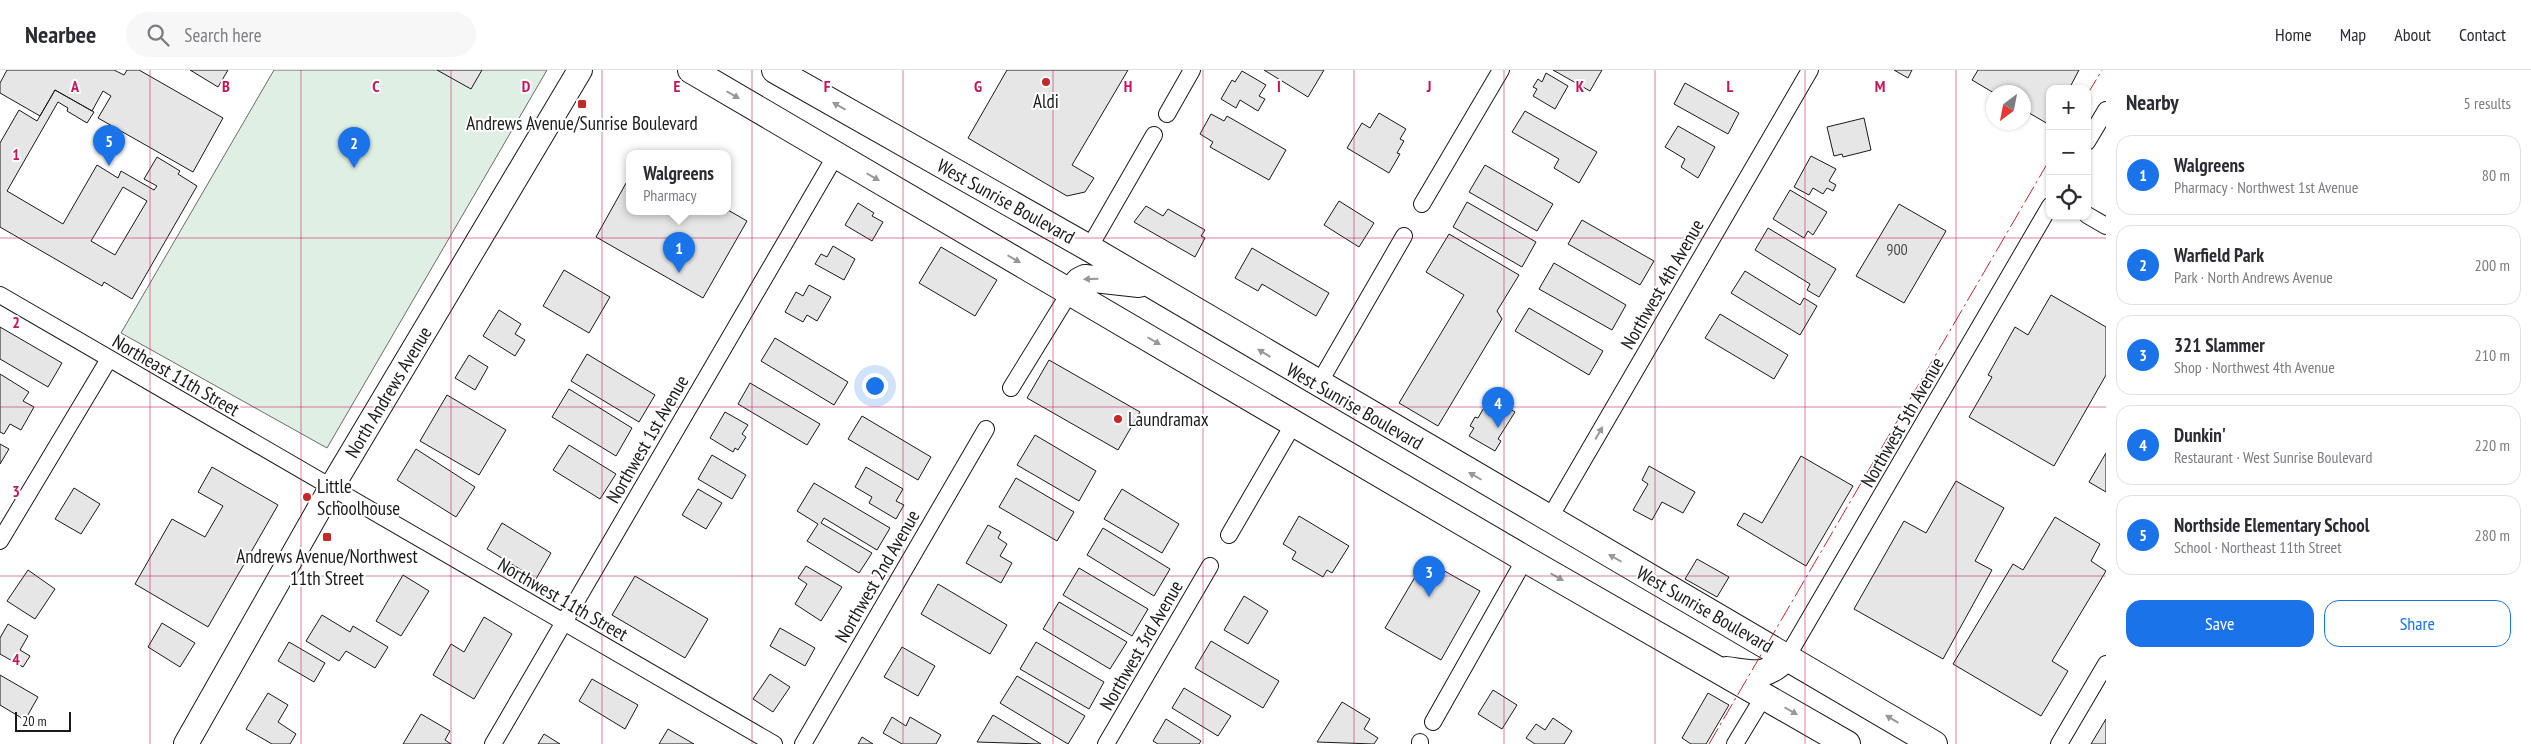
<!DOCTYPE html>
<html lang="en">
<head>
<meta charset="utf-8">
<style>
	:root { --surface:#fff; --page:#f7f7f7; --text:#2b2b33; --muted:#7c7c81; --line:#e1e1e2; --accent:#1a73e8 }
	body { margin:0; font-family:"PT Sans Narrow",sans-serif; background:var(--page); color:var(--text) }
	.controls { position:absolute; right:15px; top:15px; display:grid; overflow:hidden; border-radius:10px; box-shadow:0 1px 4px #0004 }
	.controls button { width:45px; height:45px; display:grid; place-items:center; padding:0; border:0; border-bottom:1px solid var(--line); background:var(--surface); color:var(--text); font:25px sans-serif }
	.compass { position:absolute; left:1986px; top:15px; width:45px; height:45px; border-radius:50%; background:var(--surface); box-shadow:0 1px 4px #0004; rotate:212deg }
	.scale { position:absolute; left:15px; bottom:12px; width:56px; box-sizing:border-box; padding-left:5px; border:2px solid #1a1a1a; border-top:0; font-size:14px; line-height:18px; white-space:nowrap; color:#1a1a1a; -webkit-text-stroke:4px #fff; paint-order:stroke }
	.you { position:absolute; left:874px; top:315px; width:18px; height:18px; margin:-12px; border:4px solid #fff; border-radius:50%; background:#1a73e8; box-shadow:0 0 0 8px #1a73e833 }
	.badge { display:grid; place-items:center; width:32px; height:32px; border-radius:50%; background:var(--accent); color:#fff; font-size:16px; font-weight:700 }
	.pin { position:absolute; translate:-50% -41px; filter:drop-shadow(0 1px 2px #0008) }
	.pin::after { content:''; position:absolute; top:26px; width:18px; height:15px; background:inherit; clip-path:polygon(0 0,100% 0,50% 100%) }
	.popup { position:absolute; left:626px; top:80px; width:105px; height:65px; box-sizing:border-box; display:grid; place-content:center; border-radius:10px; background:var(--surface); filter:drop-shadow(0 1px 4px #0005); font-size:16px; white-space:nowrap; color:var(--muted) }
	.popup b { font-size:19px; color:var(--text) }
	.popup::after { content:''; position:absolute; left:50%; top:100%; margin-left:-10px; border:10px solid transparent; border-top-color:var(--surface) }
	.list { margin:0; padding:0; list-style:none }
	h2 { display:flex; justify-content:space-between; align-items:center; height:65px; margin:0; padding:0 20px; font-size:21px }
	h2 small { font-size:16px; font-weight:400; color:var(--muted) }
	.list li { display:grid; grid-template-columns:32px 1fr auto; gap:15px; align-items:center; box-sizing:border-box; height:80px; margin:0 10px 10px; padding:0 10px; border:1px solid var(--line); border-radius:15px }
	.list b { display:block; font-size:19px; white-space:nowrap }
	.list p { margin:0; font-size:16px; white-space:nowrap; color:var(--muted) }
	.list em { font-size:16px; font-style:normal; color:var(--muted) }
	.actions { display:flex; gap:10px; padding:15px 20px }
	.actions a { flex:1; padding:11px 0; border:1px solid var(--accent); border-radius:15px; text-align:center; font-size:18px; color:var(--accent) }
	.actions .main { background:var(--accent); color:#fff }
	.icon { flex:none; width:28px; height:28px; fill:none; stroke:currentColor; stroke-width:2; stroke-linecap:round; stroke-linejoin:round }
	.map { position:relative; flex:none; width:2106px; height:674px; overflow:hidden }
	header { display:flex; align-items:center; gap:30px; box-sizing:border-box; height:70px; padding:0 25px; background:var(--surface); border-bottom:1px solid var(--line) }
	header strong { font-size:24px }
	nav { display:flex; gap:28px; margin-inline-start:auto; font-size:18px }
	.search { width:350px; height:45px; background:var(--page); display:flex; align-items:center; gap:12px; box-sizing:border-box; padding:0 18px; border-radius:28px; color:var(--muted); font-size:19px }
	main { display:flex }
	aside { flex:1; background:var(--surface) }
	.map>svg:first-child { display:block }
	.green { fill:#e0efe3; stroke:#6a6a6a }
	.building { fill:#e6e6e6; stroke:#1a1a1a; fill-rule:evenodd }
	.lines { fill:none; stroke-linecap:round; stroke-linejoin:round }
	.minor-casing { stroke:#1a1a1a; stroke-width:18 }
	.secondary-casing { stroke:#1a1a1a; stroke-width:26 }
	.primary-casing { stroke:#1a1a1a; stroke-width:28 }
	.minor { stroke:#fff; stroke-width:16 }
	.secondary { stroke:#fff; stroke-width:24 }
	.primary { stroke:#fff; stroke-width:26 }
	.power { stroke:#c62828; stroke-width:1; stroke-dasharray:18 4 2.5 4; stroke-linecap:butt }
	.oneway { fill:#989898 }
	.grid { fill:none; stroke:#c2185b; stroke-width:1; stroke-opacity:0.55 }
	.poi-dot { fill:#c62828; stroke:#fff; stroke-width:2 }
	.labels { text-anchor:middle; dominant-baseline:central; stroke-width:4; stroke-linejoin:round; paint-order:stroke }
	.number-label { font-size:16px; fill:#4d4d4d }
	.poi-label { font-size:19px; fill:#1a1a1a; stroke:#fff }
	.street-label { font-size:19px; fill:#1a1a1a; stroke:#fff }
	.grid-label { font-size:16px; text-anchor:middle; font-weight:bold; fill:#c2185b; stroke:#fff; stroke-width:4; stroke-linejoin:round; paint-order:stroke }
</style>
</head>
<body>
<header>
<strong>Nearbee</strong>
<div class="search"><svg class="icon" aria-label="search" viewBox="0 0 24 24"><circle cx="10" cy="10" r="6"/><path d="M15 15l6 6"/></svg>Search here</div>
<nav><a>Home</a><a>Map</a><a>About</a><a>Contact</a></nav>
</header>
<main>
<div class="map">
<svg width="2106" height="674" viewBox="0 0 2106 674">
	<rect width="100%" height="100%" fill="#fff"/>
	<path class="green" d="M274,0h273l-220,378 -206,-115z"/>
	<path class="building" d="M7,0h107l10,5 3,-5h12l84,48 -30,54 -95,-54 13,-22 -8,-5 -11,20 -37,-21 -15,26 -40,-23v-10z
		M190,0h38l-10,17z
		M437,0h45l-11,19z
		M1007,0h121l-56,95 22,13 -9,14 -18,4 -99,-58z
		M1264,0h60l-16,27z
		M1553,0h49l-12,21z
		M1894,0h18l-4,8z
		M1978,0h101l-10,19h-19l-2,35 -24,-14v-18l-30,1 -22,-13z
		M1242,1l24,14 -7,11 6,3 -7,12 -18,-11 -4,8 -15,-9 11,-19 3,2z
		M1546,3l22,13 -13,23 -22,-13 4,-7 -4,-2 5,-8 4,3z
		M1685,13l54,30 -11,21 -54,-30z
		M55,20l39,22 -7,11 -20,-12 1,-3 -10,-6 -51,89 56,33 34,-59 21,13 3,-7 33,19 3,-4 -13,-7 13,-22 23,14 -2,3 19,12 -65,113 -28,-17 -2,4 -102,-59v-84l19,-33 18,11zM123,117l24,14 -32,54 -24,-14z
		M1525,41l72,41 -18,31 -25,-15 5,-9 -47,-27z
		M1379,43l27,16 -6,10 4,2 -7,12 3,1 -11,19 -42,-25 15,-25 8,5z
		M1211,44l13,7 3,-5 59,34 -17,30 -59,-33 3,-5 -13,-8z
		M1864,48l7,32 -28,7 -1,-3 -8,2 -7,-29z
		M1678,56l37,21 -17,31 -17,-11 4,-8 -20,-12z
		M1811,86l25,13 -7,12 7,4 -3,6 -6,-3 -4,6 -10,-6 -4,7 -15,-8z
		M1485,95l68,39 -16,27 -68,-39z
		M630,106v36h98v-2l19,11 -44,77 -107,-61z
		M1790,120l37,22 -14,23 -5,-4 -4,7 -31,-19z
		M1339,131l35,22 -15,24 -35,-22z
		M1467,132l69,40 -14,25 -69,-40z
		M858,133l16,10 -2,3 11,6 -11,19 -27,-16z
		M1899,134l47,27 -42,72 -48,-27z
		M1146,136l17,10 5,-7 37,21 -4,6 4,2 -10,19 -61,-35z
		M1582,150l72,41 -14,24 -72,-41z
		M1768,158l68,41 -17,28 -12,-7 3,-6 -55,-34z
		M1449,164l70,41 -22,36 5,8 -64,107 -39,-23 65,-108 -38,-23z
		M833,176l22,13 -11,21 -29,-16 6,-10 6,3z
		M941,177l56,33 -22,36 -56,-33z
		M1252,178l77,45 -13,23 -54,-32 -4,7 -23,-13z
		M1554,193l72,42 -14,25 -73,-41z
		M564,200l46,27 -21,36 -46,-27z
		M1745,201l55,34 4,-7 13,8 -17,29 -69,-42z
		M809,215l22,12 -14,24 -10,-6 -4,7 -18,-10 11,-20 7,4z
		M2051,225l55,32v48l-52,91 -85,-49 23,-40 -4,-2 27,-48 13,8z
		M1529,238l74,43 -14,24 -74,-44z
		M499,240l22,14 -6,10 10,6 -10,16 -32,-20z
		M1720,244l68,41 -14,24 -69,-41z
		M0,257l62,36 -14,24 -48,-28z
		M775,268l73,44 -14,23 -73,-44z
		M587,284l68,41 -16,27 -68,-41z
		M469,285l19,12 -13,23 -20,-12z
		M1049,290l91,52 -22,38 -91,-52z
		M0,304l29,18 -6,9 11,6 -13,23 -11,-6 -6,10 -4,-2z
		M750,313l70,41 -13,21 -69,-41z
		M569,319l63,39 -16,28 -64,-39z
		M447,325l59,35 -27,45 -59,-34z
		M1490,327l25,15 -17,27 3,2 -6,10 -26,-15 5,-8 -4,-2 5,-9 3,1z
		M725,342l23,13 -6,9 4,3 -8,13 -3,-2 -2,4 -23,-14z
		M862,346l69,41 -13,23 -70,-41z
		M1035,365l61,36 -17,30 -62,-36z
		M0,374l9,5 -9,15z
		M569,375l47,29 -16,25 -47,-29z
		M416,379l59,38 -19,30 -59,-37z
		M2106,383v39l-17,-10z
		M712,385l34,20 -14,24 -34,-20z
		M1801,386l52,30 -47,80 -69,-41 7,-12 18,10z
		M1649,396l46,26 -12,21 -21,-11 -10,18 -19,-10 15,-26 -6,-4z
		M212,397l66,38 -70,122 -73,-43 37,-65 33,18 18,-31 -25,-14z
		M866,397l37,22 -7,12 8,4 -8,14 -27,-16 3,-6 -17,-10z
		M1016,408l58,34 -17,29 -58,-34z
		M1956,411l48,27 -29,53 17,9 -49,89 -89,-50 50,-88 22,12z
		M814,413l76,45 -13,22 -53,-32 -3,5 51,30 -13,20 -52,-32 11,-17 -21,-13z
		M74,418l26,16 -19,30 -26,-15z
		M698,419l24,14 -16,26 -24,-14z
		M1122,419l57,35 -17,29 -58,-34z
		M1299,446l50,30 -17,27 -5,-3 -4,7 -31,-18 4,-7 -13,-8z
		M2055,447l45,27 -9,17 15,10 -54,90 16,10 -27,45 -88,-52 60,-100 10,6z
		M502,453l49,30 -15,26 -49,-30z
		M988,455l13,7 -3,6 9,6 -7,12 12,7 -11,20 -35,-20z
		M1103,458l67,41 -16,27 -67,-41z
		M1697,489l32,18 -12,20 -32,-18z
		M1425,490l55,31 -39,69 -56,-32z
		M806,496l36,21 -21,34 -26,-17 12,-20 -9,-6z
		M1079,498l69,41 -16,27 -69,-41z
		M28,500l27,19 -20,30 -28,-18z
		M403,505l26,16 -28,45 -25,-15z
		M635,506l73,43 -23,39 -73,-43z
		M938,514l69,41 -17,29 -69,-40z
		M1244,526l24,15 -20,33 -24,-14z
		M1059,532l68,40 -17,27 -67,-40z
		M322,545l28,17 3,-6 35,21 -13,21 -29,-17 -7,10 -33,-20z
		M484,547l28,17 -38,65 -41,-24 18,-31 13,8z
		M162,553l33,20 -15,24 -32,-20z
		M8,554l20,12 -8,14 10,6 -7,11 -23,-13v-16z
		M780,558l35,20 -10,18 -35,-20z
		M1211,571l68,40 -16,27 -68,-40z
		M289,572l36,21 -11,19 -36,-21z
		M1036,572l68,40 -15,27 -69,-40z
		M902,577l33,19 -17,30 -34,-19z
		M770,604l20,13 -17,25 -20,-13z
		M0,605l38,22 -13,23 -25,-15z
		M1017,606l68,40 -17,28 -68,-41z
		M592,609l46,26 -13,24 -46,-28z
		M1184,618l47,28 -13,20 -46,-28z
		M1493,620l24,15 -15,24 -24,-15z
		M268,623l20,12 -10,17 18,12 -6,10h-18l-26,-15z
		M1708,623l21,12 -23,39h-15l-9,-6z
		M1342,632l28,17 -6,10 14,9 -4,6 -57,-2z
		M421,644l29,17 -5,9 6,4h-48z
		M993,645l48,29 -64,-2z
		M892,647l14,9 4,-9 31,18 -5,9h-34l-19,-11z
		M1553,648l19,13 -8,13h-29l-9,-6 10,-14 9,6z
		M1166,649l35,22 -2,3h-41l-5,-3z
		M2106,649v25h-15z
		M668,659l26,15h-35z
		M544,664l16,10h-22z
		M862,667l11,7h-15z"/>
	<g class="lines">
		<defs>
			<path id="minor" d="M1167,44l25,-44
				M2087,72l19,-32
				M1422,134l79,-134
				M2087,145l19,11
				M1089,178l65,-113
				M0,225l774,449
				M1318,315l86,-149
				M1011,318l59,-96
				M1549,449l261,-449
				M1229,465l65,-112
				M0,471l109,-182
				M1787,587l263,-451
				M1433,652l92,-163
				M493,674l343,-589
				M803,674l183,-315
				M1106,674l104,-178
				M1420,674v-2
				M1735,674l29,-48
				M2059,674l47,-80"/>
			<path id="secondary" d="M186,674l145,-256 249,-418"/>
			<path id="primary" d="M691,0l834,489 322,185
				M775,0l314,178 845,496
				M1070,222l9,-11 6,-3 54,6
				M1726,600c29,4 39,9 61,-13"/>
		</defs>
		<use href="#minor" class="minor-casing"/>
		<use href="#secondary" class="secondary-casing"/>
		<use href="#primary" class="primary-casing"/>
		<use href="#minor" class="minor"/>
		<use href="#secondary" class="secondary"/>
		<use href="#primary" class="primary"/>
		<path class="power" d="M2087,25l15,-25
			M1709,674l341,-585"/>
	</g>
	<defs><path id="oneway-solid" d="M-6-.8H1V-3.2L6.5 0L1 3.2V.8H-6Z" transform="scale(1.25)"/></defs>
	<g class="oneway">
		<use href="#oneway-solid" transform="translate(733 25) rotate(30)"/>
		<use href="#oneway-solid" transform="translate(839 36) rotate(-151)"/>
		<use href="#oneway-solid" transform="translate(873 107) rotate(30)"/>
		<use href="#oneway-solid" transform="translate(1014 189) rotate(30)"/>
		<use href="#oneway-solid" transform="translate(1091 209) rotate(178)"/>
		<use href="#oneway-solid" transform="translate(1154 271) rotate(30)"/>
		<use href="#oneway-solid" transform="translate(1264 283) rotate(-149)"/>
		<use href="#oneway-solid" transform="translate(1599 363) rotate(-60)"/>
		<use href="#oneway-solid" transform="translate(1475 406) rotate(-150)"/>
		<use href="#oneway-solid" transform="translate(1615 488) rotate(-150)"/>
		<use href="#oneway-solid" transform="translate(1557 507) rotate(30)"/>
		<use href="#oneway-solid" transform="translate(1791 641) rotate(30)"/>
		<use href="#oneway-solid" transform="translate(1892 649) rotate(-149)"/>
	</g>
	<path class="grid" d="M150,0v674M301,0v674M451,0v674M602,0v674M752,0v674M903,0v674M1053,0v674M1203,0v674M1354,0v674M1504,0v674M1655,0v674M1805,0v674M1956,0v674M0,168h2106M0,337h2106M0,506h2106"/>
	<g class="poi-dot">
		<circle cx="1046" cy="12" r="5"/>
		<rect x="577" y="29" width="10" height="10" rx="2.5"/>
		<circle cx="1118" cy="349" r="5"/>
		<circle cx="307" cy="427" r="5"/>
		<rect x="322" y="462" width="10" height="10" rx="2.5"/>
	</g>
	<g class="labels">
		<g class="number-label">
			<text x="1897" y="179">900</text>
		</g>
		<g class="poi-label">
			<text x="1046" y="31">Aldi</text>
			<text x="582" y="53">Andrews Avenue/Sunrise Boulevard</text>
			<text x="1128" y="349" text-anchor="start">Laundramax</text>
			<text x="317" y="416" text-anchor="start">Little<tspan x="317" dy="22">Schoolhouse</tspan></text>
			<text x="327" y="486">Andrews Avenue/Northwest<tspan x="327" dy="22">11th Street</tspan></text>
		</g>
		<g class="street-label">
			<text transform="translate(1006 131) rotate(29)">West Sunrise Boulevard</text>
			<text transform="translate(1662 214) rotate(-60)">Northwest 4th Avenue</text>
			<text transform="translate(176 305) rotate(30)">Northeast 11th Street</text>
			<text transform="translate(388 322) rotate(-59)">North Andrews Avenue</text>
			<text transform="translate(1355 336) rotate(30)">West Sunrise Boulevard</text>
			<text transform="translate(1902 352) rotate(-60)">Northwest 5th Avenue</text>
			<text transform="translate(647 369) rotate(-60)">Northwest 1st Avenue</text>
			<text transform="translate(877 506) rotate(-60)">Northwest 2nd Avenue</text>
			<text transform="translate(563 529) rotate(30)">Northwest 11th Street</text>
			<text transform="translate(1705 539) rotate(30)">West Sunrise Boulevard</text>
			<text transform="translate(1141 575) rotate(-60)">Northwest 3rd Avenue</text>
		</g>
	</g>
	<g class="grid-label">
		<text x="75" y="22">A</text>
		<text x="226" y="22">B</text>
		<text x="376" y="22">C</text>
		<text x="526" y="22">D</text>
		<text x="677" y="22">E</text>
		<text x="827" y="22">F</text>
		<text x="978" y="22">G</text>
		<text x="1128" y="22">H</text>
		<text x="1279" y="22">I</text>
		<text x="1429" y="22">J</text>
		<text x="1580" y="22">K</text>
		<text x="1730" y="22">L</text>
		<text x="1880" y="22">M</text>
		<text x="16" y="90">1</text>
		<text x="16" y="258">2</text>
		<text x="16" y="427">3</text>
		<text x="16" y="595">4</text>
	</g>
</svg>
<div class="controls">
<button>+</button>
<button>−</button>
<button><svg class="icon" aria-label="locate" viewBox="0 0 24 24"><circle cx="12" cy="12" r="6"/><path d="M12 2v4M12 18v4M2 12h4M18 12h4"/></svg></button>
</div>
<svg class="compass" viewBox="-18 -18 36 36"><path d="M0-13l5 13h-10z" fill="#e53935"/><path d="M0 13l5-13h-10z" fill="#7c7c81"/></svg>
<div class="scale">20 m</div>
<div class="you"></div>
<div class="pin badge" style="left:679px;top:203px">1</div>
<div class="popup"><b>Walgreens</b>Pharmacy</div>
<div class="pin badge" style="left:354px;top:98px">2</div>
<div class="pin badge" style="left:1429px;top:527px">3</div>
<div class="pin badge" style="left:1498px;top:358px">4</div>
<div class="pin badge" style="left:109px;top:96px">5</div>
</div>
<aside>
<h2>Nearby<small>5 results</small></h2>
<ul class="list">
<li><span class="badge">1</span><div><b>Walgreens</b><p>Pharmacy · Northwest 1st Avenue</p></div><em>80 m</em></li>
<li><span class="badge">2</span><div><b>Warfield Park</b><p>Park · North Andrews Avenue</p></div><em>200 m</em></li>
<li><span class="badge">3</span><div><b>321 Slammer</b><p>Shop · Northwest 4th Avenue</p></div><em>210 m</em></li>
<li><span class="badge">4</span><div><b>Dunkin'</b><p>Restaurant · West Sunrise Boulevard</p></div><em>220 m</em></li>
<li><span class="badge">5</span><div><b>Northside Elementary School</b><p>School · Northeast 11th Street</p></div><em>280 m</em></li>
</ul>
<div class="actions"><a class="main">Save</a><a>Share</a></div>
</aside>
</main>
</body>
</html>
